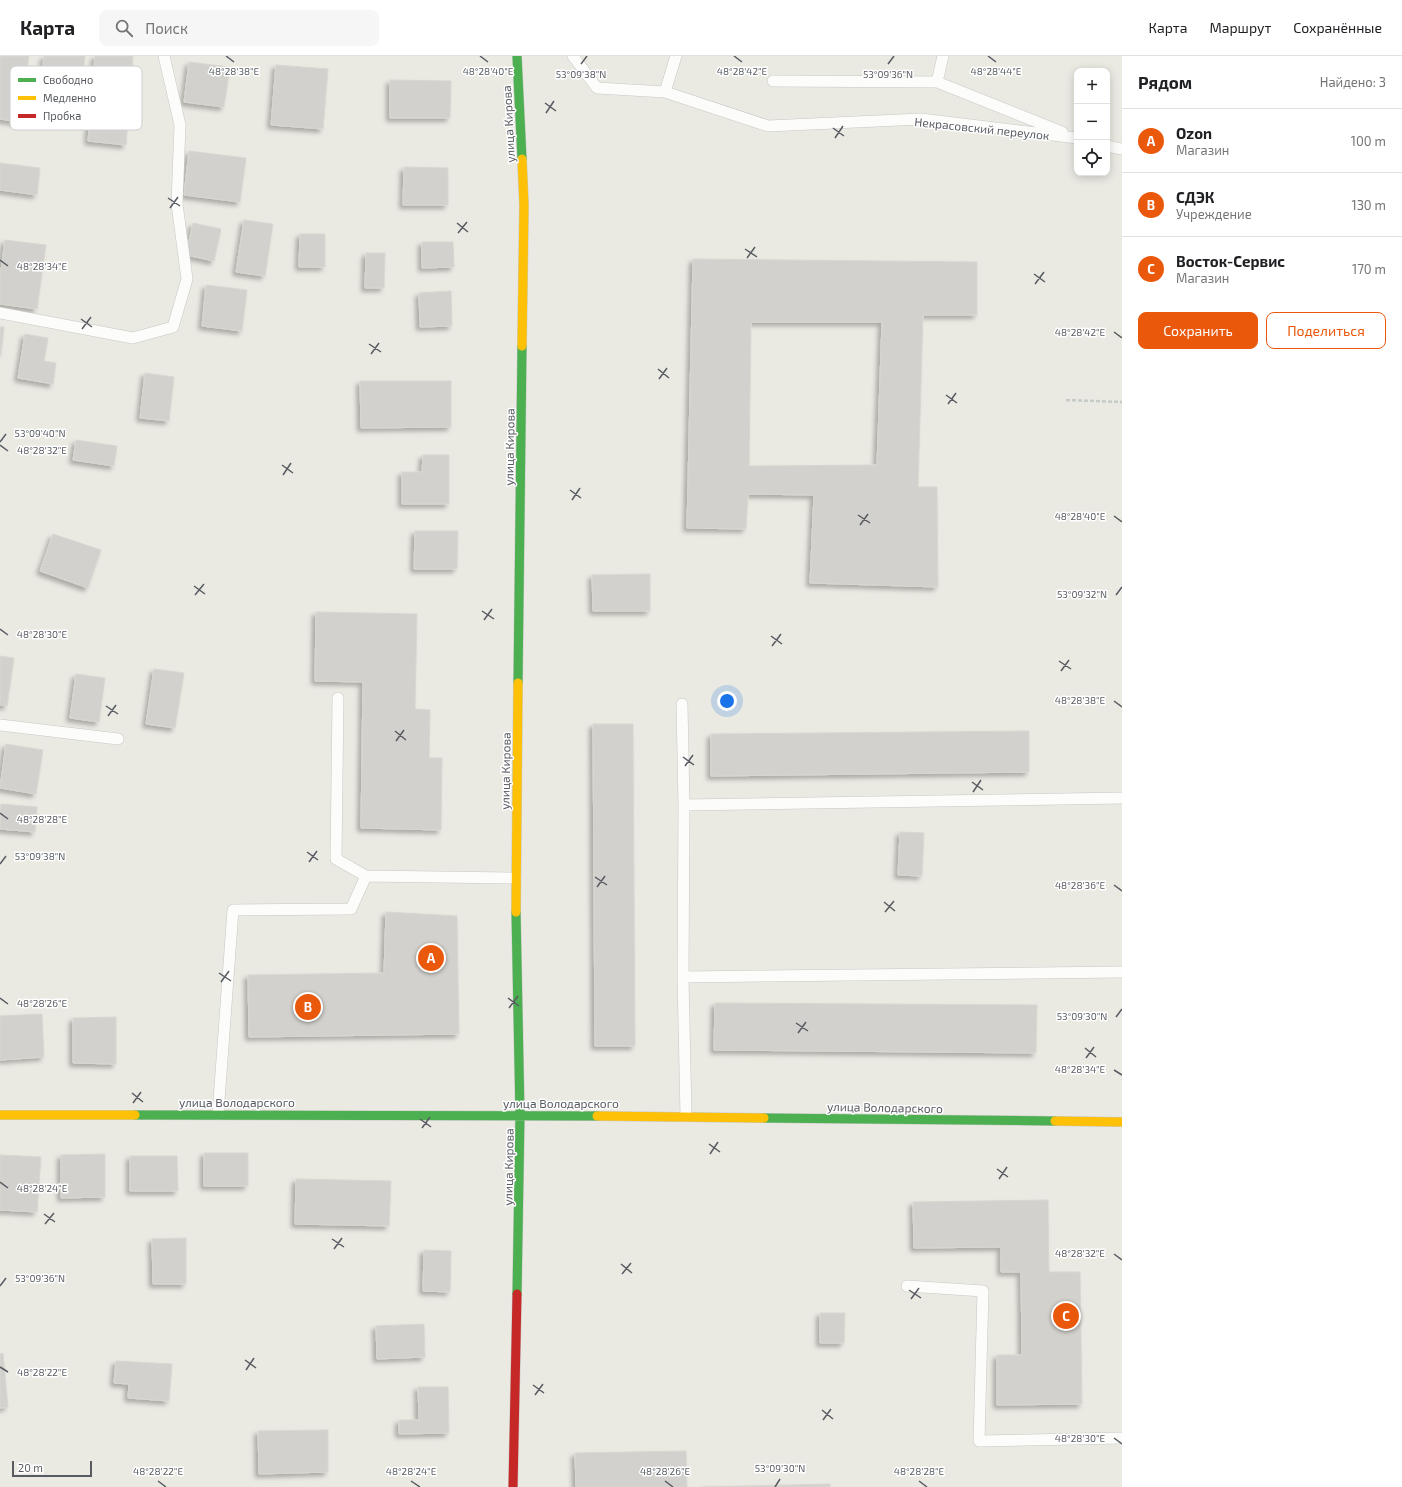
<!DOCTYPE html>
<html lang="ru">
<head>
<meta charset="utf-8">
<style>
	:root { --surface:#fff; --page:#f6f6f6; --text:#202124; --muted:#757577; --line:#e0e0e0; --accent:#ea580c }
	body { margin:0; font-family:"Exo 2",sans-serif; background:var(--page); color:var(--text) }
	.controls { position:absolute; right:12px; top:12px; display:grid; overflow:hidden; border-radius:8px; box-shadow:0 2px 10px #0003 }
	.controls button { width:36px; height:36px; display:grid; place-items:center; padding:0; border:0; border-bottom:1px solid var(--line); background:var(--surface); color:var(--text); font:20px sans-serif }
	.scale { position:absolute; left:12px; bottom:10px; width:80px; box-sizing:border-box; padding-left:4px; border:2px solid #585b61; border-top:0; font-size:11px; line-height:14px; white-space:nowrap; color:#585b61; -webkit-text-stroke:3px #fff; paint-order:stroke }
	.you { position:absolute; left:727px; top:645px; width:14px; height:14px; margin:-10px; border:3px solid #fff; border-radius:50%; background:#1a73e8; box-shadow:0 0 0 6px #1a73e833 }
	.badge { display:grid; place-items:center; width:26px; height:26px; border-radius:50%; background:var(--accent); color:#fff; font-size:13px; font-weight:700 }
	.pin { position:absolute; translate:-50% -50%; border:2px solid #fff; box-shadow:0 1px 4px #0006 }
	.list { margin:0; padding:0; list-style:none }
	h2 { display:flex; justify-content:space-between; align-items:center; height:52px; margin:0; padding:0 16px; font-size:17px }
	h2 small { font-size:13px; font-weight:400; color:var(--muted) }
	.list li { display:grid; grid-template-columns:26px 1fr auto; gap:12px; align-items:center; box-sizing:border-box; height:64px; padding:0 16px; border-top:1px solid var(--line) }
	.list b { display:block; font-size:15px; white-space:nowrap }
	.list p { margin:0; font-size:13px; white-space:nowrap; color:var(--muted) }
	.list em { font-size:13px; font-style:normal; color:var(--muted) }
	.actions { display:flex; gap:8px; padding:12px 16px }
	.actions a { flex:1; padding:9px 0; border:1px solid var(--accent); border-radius:8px; text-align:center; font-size:14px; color:var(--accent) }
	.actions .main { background:var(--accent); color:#fff }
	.icon { flex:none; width:22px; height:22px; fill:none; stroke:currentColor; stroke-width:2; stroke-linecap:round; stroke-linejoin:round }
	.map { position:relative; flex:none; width:1122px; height:1431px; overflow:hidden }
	header { display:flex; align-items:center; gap:24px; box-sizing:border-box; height:56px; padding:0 20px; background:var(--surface); border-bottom:1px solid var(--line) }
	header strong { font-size:19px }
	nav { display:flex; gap:22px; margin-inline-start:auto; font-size:14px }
	.search { width:280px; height:36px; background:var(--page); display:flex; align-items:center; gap:10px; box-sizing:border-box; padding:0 14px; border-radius:8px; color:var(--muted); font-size:15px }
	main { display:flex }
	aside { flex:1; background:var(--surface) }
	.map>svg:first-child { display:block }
	.building { fill:#d2d1cd; stroke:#d9d7d1; fill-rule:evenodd; filter:url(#shadow) }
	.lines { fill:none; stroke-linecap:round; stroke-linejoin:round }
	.lane-casing { stroke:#c7c8c6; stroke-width:12 }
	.fast-casing { stroke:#c7c8c7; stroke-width:10 }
	.slow-casing { stroke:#c7c8c7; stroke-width:10 }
	.jam-casing { stroke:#c7c8c7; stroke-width:10 }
	.path { stroke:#c5ccc8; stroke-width:2.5; stroke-dasharray:4 2; stroke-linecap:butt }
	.lane { stroke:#fcfcfb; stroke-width:11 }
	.fast { stroke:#4caf50; stroke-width:9 }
	.slow { stroke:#ffc107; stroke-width:9 }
	.jam { stroke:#c62828; stroke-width:9 }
	.ticks { fill:none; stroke:#585b61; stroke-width:1.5 }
	.labels { text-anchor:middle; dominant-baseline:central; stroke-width:3; stroke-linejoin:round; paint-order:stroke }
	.street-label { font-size:12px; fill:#585b61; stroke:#fff }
	.key { fill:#fff; stroke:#cdced0; stroke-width:1 }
	.key-label { font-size:11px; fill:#585b61 }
	.ticks-label { font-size:10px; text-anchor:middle; fill:#585b61; stroke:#fff; stroke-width:3; stroke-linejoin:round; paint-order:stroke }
</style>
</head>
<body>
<header>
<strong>Карта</strong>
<div class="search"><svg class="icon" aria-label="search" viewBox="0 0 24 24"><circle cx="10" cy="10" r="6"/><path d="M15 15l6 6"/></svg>Поиск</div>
<nav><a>Карта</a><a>Маршрут</a><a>Сохранённые</a></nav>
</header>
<main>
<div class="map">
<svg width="1122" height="1431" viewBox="0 0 1122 1431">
	<defs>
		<filter id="shadow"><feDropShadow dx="-3.5" dy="3.5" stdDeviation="2" flood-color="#0004"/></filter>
	</defs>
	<rect width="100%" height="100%" fill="#eae9e2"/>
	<path class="building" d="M0,0h29l-11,66 -18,-3z
		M44,0h41l-6,66 -41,-3z
		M95,0h38l-7,89 -38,-4z
		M189,6l41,5 -6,40 -40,-5z
		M276,9l52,4 -5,60 -52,-4z
		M390,24l61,1 -1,37h-60z
		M189,95l57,7 -6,44 -56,-7z
		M0,107l40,5 -3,27 -37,-5z
		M404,111l44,1v37h-45z
		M244,164l29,4 -8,52 -29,-4z
		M193,167l28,6 -7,32 -28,-6z
		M300,178h25v33h-26z
		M5,184l41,5 -9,64 -37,-5v-26z
		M422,186h31l1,25 -32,1z
		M366,197h19l-1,35h-19z
		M693,203l284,3v53h-54l-5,172h19l1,100 -128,-4 4,-88 -66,-1 -2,35 -59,-1zM751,266h131l-5,143 -128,1z
		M206,229l41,5 -5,41 -40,-5z
		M451,235l1,35 -32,1 -1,-34z
		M0,271h4l-3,28h-1z
		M25,278l23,4 -4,23 12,2 -3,21 -35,-6z
		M145,317l29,4 -5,44 -29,-3z
		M360,325h91v46l-90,1z
		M76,384l41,6 -3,20 -41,-6z
		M423,399h26v49h-47v-32h20z
		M415,475h43l-1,38h-43z
		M53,478l48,16 -13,38 -48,-17z
		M650,518v37h-57l-1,-36z
		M316,556l101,2 -2,95 15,1 -1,48h13l-1,72 -80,-2 2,-146 -48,-1z
		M0,600l14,2 -7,48 -7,-1z
		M154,613l30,4 -9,55 -29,-4z
		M76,618l29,4 -6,44 -29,-4z
		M593,668h40l2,322h-40z
		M1029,675v41l-318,4v-42z
		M6,688l37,6 -7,44 -36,-6z
		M1,748l36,3 -2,25 -35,-3z
		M900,776l24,1 -2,43 -24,-1z
		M386,856l71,4 2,118 -210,3 -1,-62 136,-2z
		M715,947l322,2 -1,48 -322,-3z
		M42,958l2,43 -44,3v-44z
		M116,961v47l-43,-1v-45z
		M204,1097h44v33h-44z
		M105,1098v43l-44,1v-43z
		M0,1099l41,2 -4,55 -37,-2z
		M130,1100h47l1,35h-48z
		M296,1123l95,2 -2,45 -94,-2z
		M1048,1144l1,72h31l2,132 -85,1v-50h25l-1,-83h-20v-25l-87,1 -1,-46z
		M186,1182v46h-33l-1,-45z
		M424,1194l27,1 -1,41 -27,-1z
		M820,1257h25l-1,30h-24z
		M424,1268l1,33 -48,2 -1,-33z
		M3,1297l5,54 -8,1v-54z
		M116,1305l56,3 -3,37 -41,-3 1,-14 -15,-1z
		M418,1331h30l1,46 -50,1v-14h20z
		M328,1374v42l-69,2 -1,-43z
		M686,1395l1,36h-111l-1,-34z
		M830,1428v3h-127z"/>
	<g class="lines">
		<defs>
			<path id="lane" d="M573,0l24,32 68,4 103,34 153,-7 156,19
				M943,0l-6,26 125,50
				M773,25l164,1
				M665,36l11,-36
				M1107,90l15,3
				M0,257l133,25 40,-11 14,-48 -10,-75 3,-79 -16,-69
				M338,642l-2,161 30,17
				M682,648l2,101 -1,172 3,139
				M0,669l118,14
				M684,749l438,-7
				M683,921l439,-5
				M218,1058l15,-204 118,-1 15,-33 149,2
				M907,1230l76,5 -4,150 143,-3"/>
			<path id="fast" d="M517,0l5,103
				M518,627l4,-337
				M516,856l4,203 -3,179
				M135,1059l462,1
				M764,1062l291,3"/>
			<path id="slow" d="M522,103l2,46 -2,141
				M516,856l2,-229
				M0,1059h135
				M597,1060l167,2
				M1055,1065l67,1"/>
			<path id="jam" d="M513,1431l4,-193"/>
		</defs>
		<use href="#lane" class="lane-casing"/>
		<use href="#fast" class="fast-casing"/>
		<use href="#slow" class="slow-casing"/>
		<use href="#jam" class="jam-casing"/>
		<path class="path" d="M1066,344l56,2"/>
		<use href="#lane" class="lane"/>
		<use href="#fast" class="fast"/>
		<use href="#slow" class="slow"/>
		<use href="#jam" class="jam"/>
	</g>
	<path class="ticks" d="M226,0l8,6M480,0l8,6M734,0l8,6M988,0l8,6M581,8l6,-8M888,8l6,-8M545,47l11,8M546,57l8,-12M833,72l11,8M835,82l8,-12M168,142l12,8M170,152l8,-11M457,167l11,9M458,177l9,-11M745,193l12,8M747,202l8,-11M0,204l8,6M1034,218l11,8M1035,228l9,-12M81,263l11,8M82,273l9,-12M1114,276l8,6M369,288l12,8M371,298l8,-11M658,313l11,9M659,323l8,-11M946,339l11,8M948,348l8,-11M0,386l6,-8M0,389l8,6M282,409l11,8M283,419l8,-12M570,434l11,8M572,444l8,-12M858,459l12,8M1114,460l8,6M860,469l8,-11M194,530l11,8M195,539l9,-11M1116,539l6,-8M482,555l12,8M484,564l8,-11M0,573l8,6M771,580l11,8M772,590l9,-12M1059,605l12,8M1061,615l8,-11M1114,645l8,6M106,650l12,8M108,660l8,-11M395,675l11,9M396,685l8,-11M683,701l11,8M685,710l8,-11M972,726l11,8M973,736l8,-12M0,757l8,6M307,796l11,8M309,806l8,-11M0,808l6,-8M595,821l12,8M1114,829l8,6M597,831l8,-11M884,846l11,9M885,856l9,-11M219,917l12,8M221,926l8,-11M0,942l8,6M508,942l11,8M509,952l9,-12M1116,961l6,-8M796,967l12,8M798,977l8,-11M1085,992l11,9M1086,1002l8,-11M1114,1014l8,5M132,1037l11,9M133,1047l8,-11M420,1063l11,8M422,1072l8,-11M709,1088l11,8M710,1098l8,-12M997,1113l11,8M999,1123l8,-12M0,1126l8,6M44,1158l11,8M45,1168l9,-11M332,1183l12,8M334,1193l8,-11M1114,1198l8,6M621,1208l11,9M622,1218l9,-11M0,1230l6,-8M909,1234l12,8M911,1243l8,-11M245,1304l11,8M0,1311l8,5M246,1314l8,-12M533,1329l11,8M535,1339l8,-11M822,1354l11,9M823,1364l8,-11M1114,1382l8,6M158,1425l8,6M411,1425l9,6M665,1425l8,6M919,1425l8,6M775,1431l5,-8"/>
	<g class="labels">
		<g class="street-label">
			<text transform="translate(508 68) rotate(-93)">улица Кирова</text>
			<text transform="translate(982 72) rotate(6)">Некрасовский переулок</text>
			<text transform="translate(509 391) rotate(-89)">улица Кирова</text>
			<text transform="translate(505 715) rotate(-89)">улица Кирова</text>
			<text x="237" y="1046">улица Володарского</text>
			<text x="561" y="1047">улица Володарского</text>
			<text transform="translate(885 1051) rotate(1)">улица Володарского</text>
			<text transform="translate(508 1111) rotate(-89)">улица Кирова</text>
		</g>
	</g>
	<rect x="10" y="10" width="132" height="64" rx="6" class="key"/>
	<rect x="18" y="22" width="18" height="4" fill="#4caf50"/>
	<rect x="18" y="40" width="18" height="4" fill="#ffc107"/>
	<rect x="18" y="58" width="18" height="4" fill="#c62828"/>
	<g class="key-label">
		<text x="43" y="28">Свободно</text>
		<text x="43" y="46">Медленно</text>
		<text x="43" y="64">Пробка</text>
	</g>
	<g class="ticks-label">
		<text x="742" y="19">48°28'42"E</text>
		<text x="234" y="19">48°28'38"E</text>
		<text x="488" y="19">48°28'40"E</text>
		<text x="996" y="19">48°28'44"E</text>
		<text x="581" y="22">53°09'38"N</text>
		<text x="888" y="22">53°09'36"N</text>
		<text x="42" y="214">48°28'34"E</text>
		<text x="1080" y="280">48°28'42"E</text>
		<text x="40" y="381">53°09'40"N</text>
		<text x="42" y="398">48°28'32"E</text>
		<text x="1080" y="464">48°28'40"E</text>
		<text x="1082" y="542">53°09'32"N</text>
		<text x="42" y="582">48°28'30"E</text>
		<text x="1080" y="648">48°28'38"E</text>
		<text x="42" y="767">48°28'28"E</text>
		<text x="40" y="804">53°09'38"N</text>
		<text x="1080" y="833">48°28'36"E</text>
		<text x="42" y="951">48°28'26"E</text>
		<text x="1082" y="964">53°09'30"N</text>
		<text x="1080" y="1017">48°28'34"E</text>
		<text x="42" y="1136">48°28'24"E</text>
		<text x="1080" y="1201">48°28'32"E</text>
		<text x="40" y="1226">53°09'36"N</text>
		<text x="42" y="1320">48°28'22"E</text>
		<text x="1080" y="1386">48°28'30"E</text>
		<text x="780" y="1416">53°09'30"N</text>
		<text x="158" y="1419">48°28'22"E</text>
		<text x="411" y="1419">48°28'24"E</text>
		<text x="665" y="1419">48°28'26"E</text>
		<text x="919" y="1419">48°28'28"E</text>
	</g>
</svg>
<div class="controls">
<button>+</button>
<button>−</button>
<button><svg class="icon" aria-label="locate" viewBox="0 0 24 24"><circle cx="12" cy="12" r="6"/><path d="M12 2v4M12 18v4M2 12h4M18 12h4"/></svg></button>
</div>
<div class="scale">20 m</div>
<div class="you"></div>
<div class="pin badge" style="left:431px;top:902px">A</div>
<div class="pin badge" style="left:308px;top:951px">B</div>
<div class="pin badge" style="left:1066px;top:1260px">C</div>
</div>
<aside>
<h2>Рядом<small>Найдено: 3</small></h2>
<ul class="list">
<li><span class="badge">A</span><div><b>Ozon</b><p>Магазин</p></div><em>100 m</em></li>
<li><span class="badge">B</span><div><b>СДЭК</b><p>Учреждение</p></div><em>130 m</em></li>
<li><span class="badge">C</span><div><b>Восток-Сервис</b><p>Магазин</p></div><em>170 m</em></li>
</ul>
<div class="actions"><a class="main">Сохранить</a><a>Поделиться</a></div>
</aside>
</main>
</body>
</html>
